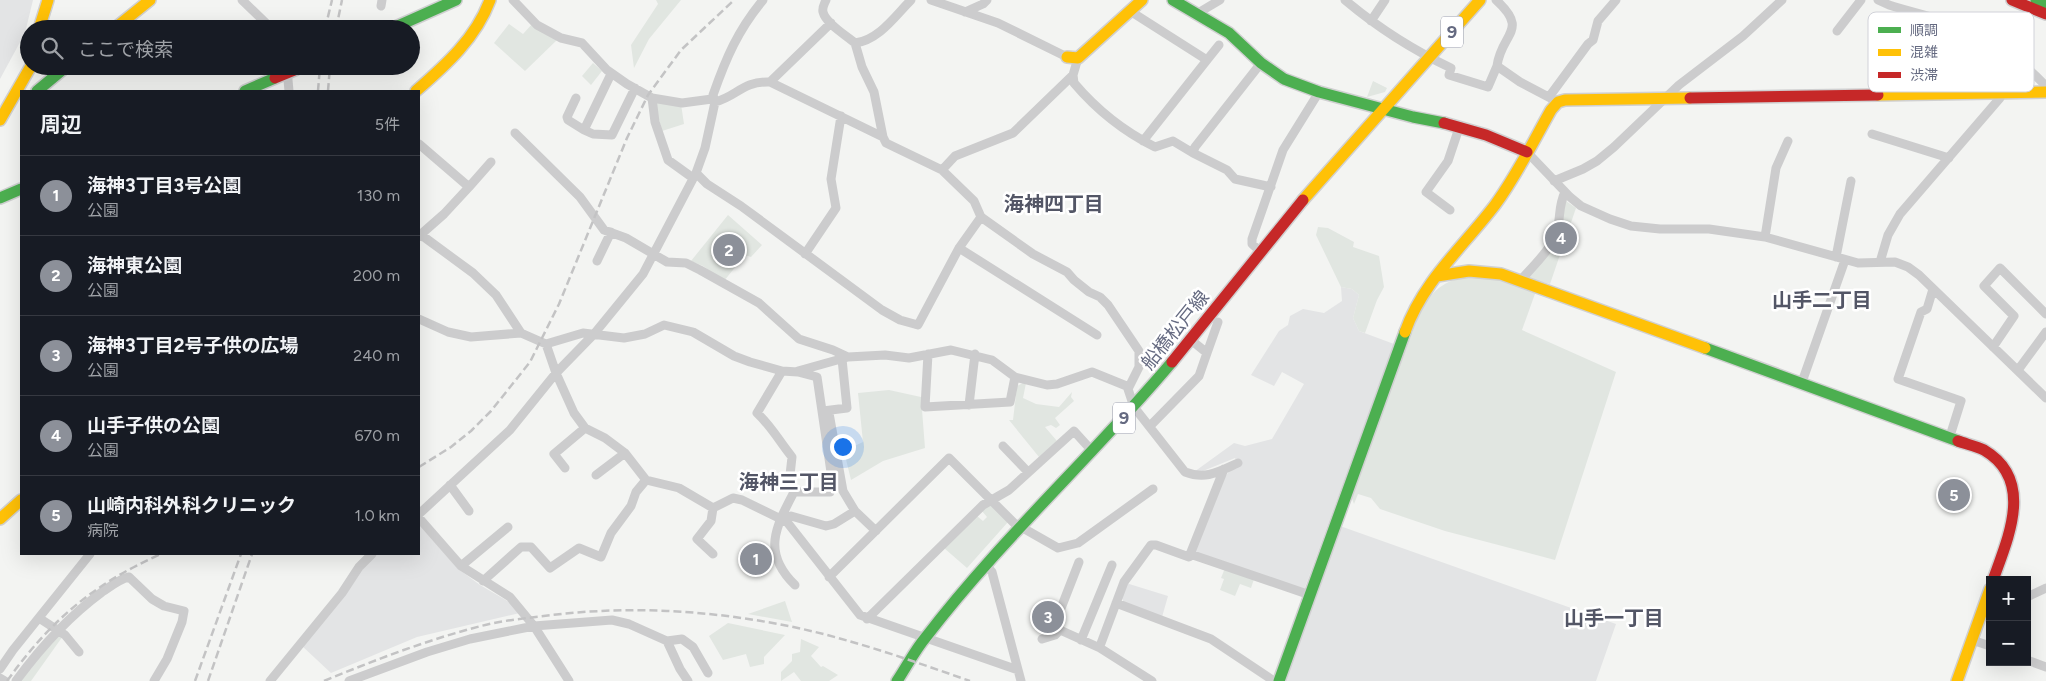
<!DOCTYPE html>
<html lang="ja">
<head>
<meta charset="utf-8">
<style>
	:root { --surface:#171b24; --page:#242831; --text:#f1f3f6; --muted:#9ea1a6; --line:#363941; --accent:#8c9099 }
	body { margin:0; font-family:Figtree,"Noto Sans JP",sans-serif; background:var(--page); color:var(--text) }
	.controls { position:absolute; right:15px; bottom:15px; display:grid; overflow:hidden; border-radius:0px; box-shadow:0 5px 20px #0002 }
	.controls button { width:45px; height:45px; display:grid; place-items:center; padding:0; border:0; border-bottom:1px solid var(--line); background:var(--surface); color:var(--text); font:25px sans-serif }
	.you { position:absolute; left:842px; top:446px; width:18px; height:18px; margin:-12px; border:4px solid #fff; border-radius:50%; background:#1a73e8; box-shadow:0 0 0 8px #1a73e833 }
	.badge { display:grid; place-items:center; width:32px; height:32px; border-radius:50%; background:var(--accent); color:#fff; font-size:16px; font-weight:700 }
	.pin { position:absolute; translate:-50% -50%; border:2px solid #fff; box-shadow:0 1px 5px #0006 }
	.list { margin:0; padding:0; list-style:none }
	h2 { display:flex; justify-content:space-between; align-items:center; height:65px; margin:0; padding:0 20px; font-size:21px }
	h2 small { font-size:16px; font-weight:400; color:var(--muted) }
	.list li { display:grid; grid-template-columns:32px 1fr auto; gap:15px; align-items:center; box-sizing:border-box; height:80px; padding:0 20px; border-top:1px solid var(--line) }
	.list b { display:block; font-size:19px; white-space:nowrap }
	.list p { margin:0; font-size:16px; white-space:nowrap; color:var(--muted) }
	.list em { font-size:16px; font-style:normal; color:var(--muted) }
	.icon { flex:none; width:28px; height:28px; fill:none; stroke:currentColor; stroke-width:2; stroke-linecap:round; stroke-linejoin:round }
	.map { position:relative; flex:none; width:2046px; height:681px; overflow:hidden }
	.search { position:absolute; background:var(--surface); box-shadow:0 5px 20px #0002; left:20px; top:20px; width:400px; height:55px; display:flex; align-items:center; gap:12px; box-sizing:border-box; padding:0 18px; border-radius:28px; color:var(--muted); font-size:19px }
	.panel { position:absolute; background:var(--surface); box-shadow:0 5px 20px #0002; left:20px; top:90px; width:400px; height:465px; border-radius:0px }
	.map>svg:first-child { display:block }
	.built { fill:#e3e4e5 }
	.green { fill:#e1e6e1 }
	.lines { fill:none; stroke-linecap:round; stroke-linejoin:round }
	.fast-casing { stroke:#d0d0d1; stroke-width:14 }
	.slow-casing { stroke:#d0d0d1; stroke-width:14 }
	.jam-casing { stroke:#d0d0d1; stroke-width:14 }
	.street { stroke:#cccccd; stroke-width:9 }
	.fast { stroke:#4caf50; stroke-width:11 }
	.slow { stroke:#ffc107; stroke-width:11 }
	.jam { stroke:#c62828; stroke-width:11 }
	.rail { stroke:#c3c3c4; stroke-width:2.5; stroke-dasharray:8 4; stroke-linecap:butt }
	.jam-bridge-casing { stroke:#d0d0d1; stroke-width:14; stroke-linecap:butt }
	.jam-bridge { stroke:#c62828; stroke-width:11 }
	.labels { text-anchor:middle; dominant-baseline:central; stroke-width:5; stroke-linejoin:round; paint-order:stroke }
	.shield { fill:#fff; stroke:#9397a7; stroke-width:1 }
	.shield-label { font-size:18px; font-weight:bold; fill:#656a81 }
	.street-label { font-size:19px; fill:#656a81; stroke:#fff }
	.neighbourhood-label { font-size:20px; font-weight:bold; fill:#535666; stroke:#fff }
	.key { fill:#fff; stroke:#d1d2d9; stroke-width:1 }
	.key-label { font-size:14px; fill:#656a81 }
</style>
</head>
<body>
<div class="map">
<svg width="2046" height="681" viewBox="0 0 2046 681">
	<rect width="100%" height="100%" fill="#f3f4f2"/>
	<path class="built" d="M0,0h33l-8,33 -25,46z
		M1341,287l11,2 7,6 -6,23 6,13 35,13 -90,246 -108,-37 -2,-5 30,-70 7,-9 7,-4 -3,-7 -37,15 -4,-1 40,-29 11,3 27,-7 32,-55 -22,-12 -8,14 -23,-11 28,-44 9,-6 2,-9 13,-7 21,4 18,-12z
		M419,523l38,45 23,17 31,18 9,10 -103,24 -86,36 -30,-28 74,-91h44z
		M1340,526l276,98 -20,57h-310z
		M1126,583l42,13 -6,21 -38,-14 -3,-7z"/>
	<path class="green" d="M656,0h25l-32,39 -15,29 -3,-23 27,-41z
		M533,23l25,16 -33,32 -31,-28 15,-19 14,10z
		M593,63l9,8 -11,14 -9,-9z
		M1373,81l14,7 -2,4 -18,5z
		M654,101l27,3 3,20 -22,7z
		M1566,201l10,7 -26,76 -23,-6 26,-33 10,-42z
		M728,215l34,30 -11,12 -6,-2 -21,26 -21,-15 -12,-5z
		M1318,227l10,1 26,14 -1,5 26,9 5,31 -7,13 -12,33 -6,-2 -6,-13 6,-23 -7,-6 -11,-2 -25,-52z
		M1478,274l10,1 48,16 -14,39 94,42 -61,188 -110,-29 -65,-22 -9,-11 -13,-4 -4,10 -3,-8 70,-187c17,-26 28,-29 57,-35z
		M1023,383h3l-3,15 13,6 23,3 13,-15 -1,5 3,4 -19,17 5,7 -4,3 -5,-3 -6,2 12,14 -18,16 -30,-37h4l4,-34z
		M889,390l32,7 4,51 -42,13 -32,19 -7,-29 19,-9 -5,-49z
		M987,506h5l16,16 -41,46 -23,-20 33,-32 6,5 4,-4 -5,-6z
		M771,548v6l-16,12 -9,-1 3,-13z
		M1225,568l29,11 -3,9 -11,-4 -5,12 -15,-6 4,-11 -3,-1z
		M785,601l7,21 -44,-8z
		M728,623l57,12 -21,22v7l-14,3 -4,-13 -23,6 -14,-24z
		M60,633l3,3 -32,45h-11z
		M801,639l18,8 -8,9 10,11 2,-1 15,9 -9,6h-28l-7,-9 -13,9v-9l11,-11v-7l8,-2z"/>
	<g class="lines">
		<defs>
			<path id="fast" d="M1173,0l56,33 32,30 23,16 35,13 94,25 31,6
				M2036,0l10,4
				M391,29l65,-29
				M37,91l30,-25
				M245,91l30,-13
				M0,198l21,-9
				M1705,348l253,93
				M897,681c10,-15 18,-31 29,-44 75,-98 167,-181 246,-275
				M1279,681l126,-349"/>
			<path id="slow" d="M39,29l9,-29
				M114,29l36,-29
				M1067,57l11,1 64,-58
				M416,91c30,-26 60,-53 74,-91
				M1878,95l168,-3
				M0,120l31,-54
				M1303,200l177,-200
				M1437,276l32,-5 32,3 204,74
				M1405,332c18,-51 58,-85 90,-127 22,-30 38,-63 56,-95l7,-8 7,-2 125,-2
				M0,519l21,-19
				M1957,681l33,-92"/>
			<path id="jam" d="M2012,0l34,14
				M1690,98l188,-3
				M1444,123l42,12 41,17
				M1172,362l131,-162
				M1958,441c8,3 18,5 26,9 51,30 24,88 9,130"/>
		</defs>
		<use href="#fast" class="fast-casing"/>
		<use href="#slow" class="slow-casing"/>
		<use href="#jam" class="jam-casing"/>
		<path class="street" d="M242,0l30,29
			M513,0l24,25 24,13 21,5 25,27 20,14 25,14 30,5 30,-4
			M826,0c-2,4 -4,8 -3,12 3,12 23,23 32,31 24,-3 40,-27 56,-43
			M931,0l67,23 69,34
			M1345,0c32,27 68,50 106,68l-2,7 39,12 9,-21
			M1496,0c34,31 5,33 1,66l23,16 38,20
			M1878,0l11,5c31,10 74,18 100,33 21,13 40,31 57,48
			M381,6l1,-6
			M1130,11l77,49 -64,81
			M965,12l18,-8 4,-4
			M1198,13l22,-13
			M1371,21l14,-21
			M1837,31l24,-31
			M855,43l7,24 12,25 9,45
			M1078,58l-5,17 1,8c22,26 51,49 81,64l18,-6 20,12 34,17 8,9 36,8
			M1207,60l12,-15
			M287,69l2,22
			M611,74l-27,56 9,4 19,1 23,-47
			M770,82l61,-59
			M1549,97l39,-53 5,-4 5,-19 18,-21
			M576,98l-9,19 1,3 16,10
			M652,98l3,24 13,38 25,18
			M715,102c23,-6 27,-21 55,-20l113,55 3,6 56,27 32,31 7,16 52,37 34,18 7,8 15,12 11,5 8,8 31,46v16l-11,22 6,18 51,65c21,8 33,0 53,-9
			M515,133l65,64 24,33 22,8 41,24 19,1 14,7 59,33 40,36 34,11 15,7
			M1872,134l77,24
			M419,144l50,43 -25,27 -25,22
			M1527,152l43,45 11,9 29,13 21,7 29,3h49l56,8 93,26 37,-1 13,5 11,8 127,123
			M1193,153l2,-6 66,-84
			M942,170l13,-14 58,-23 60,-58
			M696,173l11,11 34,22 141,104 18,10 18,5 41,-77 22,-31
			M1554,181l29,-12 14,-8 17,-14 65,-62 64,-49 39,-36
			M469,187l22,-25
			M1450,210l-24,-18 22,-31 11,-33
			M419,236l5,1 49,36 23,22 25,38 25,11 37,-11 41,5 21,-4 19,-9 29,7 41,24 16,6 32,9 16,1 19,5 14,95 -1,20h-36
			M1765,237l11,-69 12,-27
			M959,248l138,87
			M1261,252l-9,-8v-5l31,-89 36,-58
			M805,254l31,-46 -5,-29 10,-63
			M1836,257l15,-76
			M597,261l14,-29
			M1880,262l8,-27 12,-21 100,-116 -9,-32 -1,-27
			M1520,281c11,-13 34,-34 37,-51 4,-14 1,-23 8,-38
			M1933,289l-6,20 -6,3 -23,67 63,22 -11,35
			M419,319l29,13 23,5 50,-4
			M546,344l10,29 18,40 11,15 20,10 20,15 21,27 33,8 34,20 20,-10 9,2 45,22 73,93 158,55
			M1993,347l21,-31 -30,-30 16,-18 46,46
			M1207,353l11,-31
			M928,354l-3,53 85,-5 5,-25
			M2018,370l28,-38
			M782,371l-25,42c15,14 22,28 35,44l-3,27 5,8c-19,36 -32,61 1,93
			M798,371l50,-14 37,-2 24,3 42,-8 41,10 23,17 32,8 10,-1 35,-12 37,15
			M1802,382l43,-122
			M969,405l6,-51
			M823,411l24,-3 -5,-49
			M829,413l14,78 12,20 21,20
			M1150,426l49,-50 8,-23 -16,-13
			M1003,446l25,26
			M565,468l-11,-14 31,-26
			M596,475l29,-22
			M450,485l19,26
			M713,508l-2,13 -14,18 16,15
			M419,514l91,-84 46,-57 38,-39 49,-60 53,-101 9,-25 7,-32 3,-14 -2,-7c13,-37 25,-65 50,-95
			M419,518l42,48 49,31 24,29 35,55
			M780,519l11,-3 35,10 8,-2 21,-13
			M1190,554l120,41
			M1079,562l-23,59 4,9 40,18
			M985,564l7,8 29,109
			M461,566l47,-39
			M829,577l120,-119 65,65 44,25 20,-5 75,-54
			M483,581l38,-34h10l19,21 29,-20 22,9 10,-24 20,-27 5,-14 10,-12
			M2027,597l19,-9
			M1116,603l95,36 63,42
			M39,618l26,17 14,17
			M867,619l116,-114 26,-15 65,-59 19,21
			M1042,639l13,-4 5,-5
			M1081,640l31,-75
			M1972,640l18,6
			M667,641l13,28 8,12
			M2027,660l19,7
			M0,669l13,-19 77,-96
			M0,678l5,3
			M16,681c25,-34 52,-64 86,-89 8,-5 17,-13 27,-15l23,22 12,7 20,5 -2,11 -15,37 -13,22
			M270,681l72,-88 17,-26 13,-13
			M349,681l78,-29 43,-13 64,-13 78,-6 17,4 38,17 15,-2 11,8 15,26
			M1152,681l-52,-33v-2l24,-64 27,-37h5l33,12 35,-88"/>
		<use href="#fast" class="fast"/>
		<use href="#slow" class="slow"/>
		<use href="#jam" class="jam"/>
		<path class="rail" d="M325,29l7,-29
			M336,29l6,-29
			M318,91l2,-25
			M328,91l2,-25
			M419,467l32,-20 20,-16 20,-20 39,-49 29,-58 68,-166 21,-43 33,-45 53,-50
			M7,681c43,-60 86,-97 154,-127
			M195,681l46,-127
			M208,681l44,-127
			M324,681c51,-21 103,-41 157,-55 23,-6 47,-8 71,-11 76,-9 151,-5 226,9 65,12 129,35 192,57"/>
		<defs>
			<path id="jam-bridge" d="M275,78l22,-9"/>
		</defs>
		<use href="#jam-bridge" class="jam-bridge-casing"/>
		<use href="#jam-bridge" class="jam-bridge"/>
	</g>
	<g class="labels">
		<g class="shield">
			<rect x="1441" y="16.5" width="22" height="31" rx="4"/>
			<rect x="1113" y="402.5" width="22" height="31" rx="4"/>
		</g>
		<g class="shield-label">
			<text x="1452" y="32">9</text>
			<text x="1124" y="418">9</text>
		</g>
		<g class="street-label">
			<text transform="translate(1175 330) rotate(-51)">船橋松戸線</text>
		</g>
		<g class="neighbourhood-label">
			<text x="1054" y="204">海神四丁目</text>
			<text x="1822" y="300">山手二丁目</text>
			<text x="789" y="482">海神三丁目</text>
			<text x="1614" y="618">山手一丁目</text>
		</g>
	</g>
	<rect x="1868" y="12" width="166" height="80" rx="8" class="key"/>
	<rect x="1878" y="27" width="23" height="6" fill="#4caf50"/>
	<rect x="1878" y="49" width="23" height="7" fill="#ffc107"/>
	<rect x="1878" y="72" width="23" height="6" fill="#c62828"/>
	<g class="key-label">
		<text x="1910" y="35">順調</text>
		<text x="1910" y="57">混雑</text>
		<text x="1910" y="80">渋滞</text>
	</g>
</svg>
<div class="controls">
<button>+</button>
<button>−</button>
</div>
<div class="you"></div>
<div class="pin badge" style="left:756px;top:559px">1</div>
<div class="pin badge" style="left:729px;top:250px">2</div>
<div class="pin badge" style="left:1048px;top:617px">3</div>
<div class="pin badge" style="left:1561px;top:238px">4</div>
<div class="pin badge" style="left:1954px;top:495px">5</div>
<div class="search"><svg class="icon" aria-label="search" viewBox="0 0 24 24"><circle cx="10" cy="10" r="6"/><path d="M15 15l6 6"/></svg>ここで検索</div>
<section class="panel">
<h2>周辺<small>5件</small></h2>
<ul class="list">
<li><span class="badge">1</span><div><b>海神3丁目3号公園</b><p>公園</p></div><em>130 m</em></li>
<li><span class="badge">2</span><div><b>海神東公園</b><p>公園</p></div><em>200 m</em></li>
<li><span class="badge">3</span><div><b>海神3丁目2号子供の広場</b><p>公園</p></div><em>240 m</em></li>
<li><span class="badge">4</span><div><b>山手子供の公園</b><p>公園</p></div><em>670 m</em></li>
<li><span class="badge">5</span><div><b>山崎内科外科クリニック</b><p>病院</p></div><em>1.0 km</em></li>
</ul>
</section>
</div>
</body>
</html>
